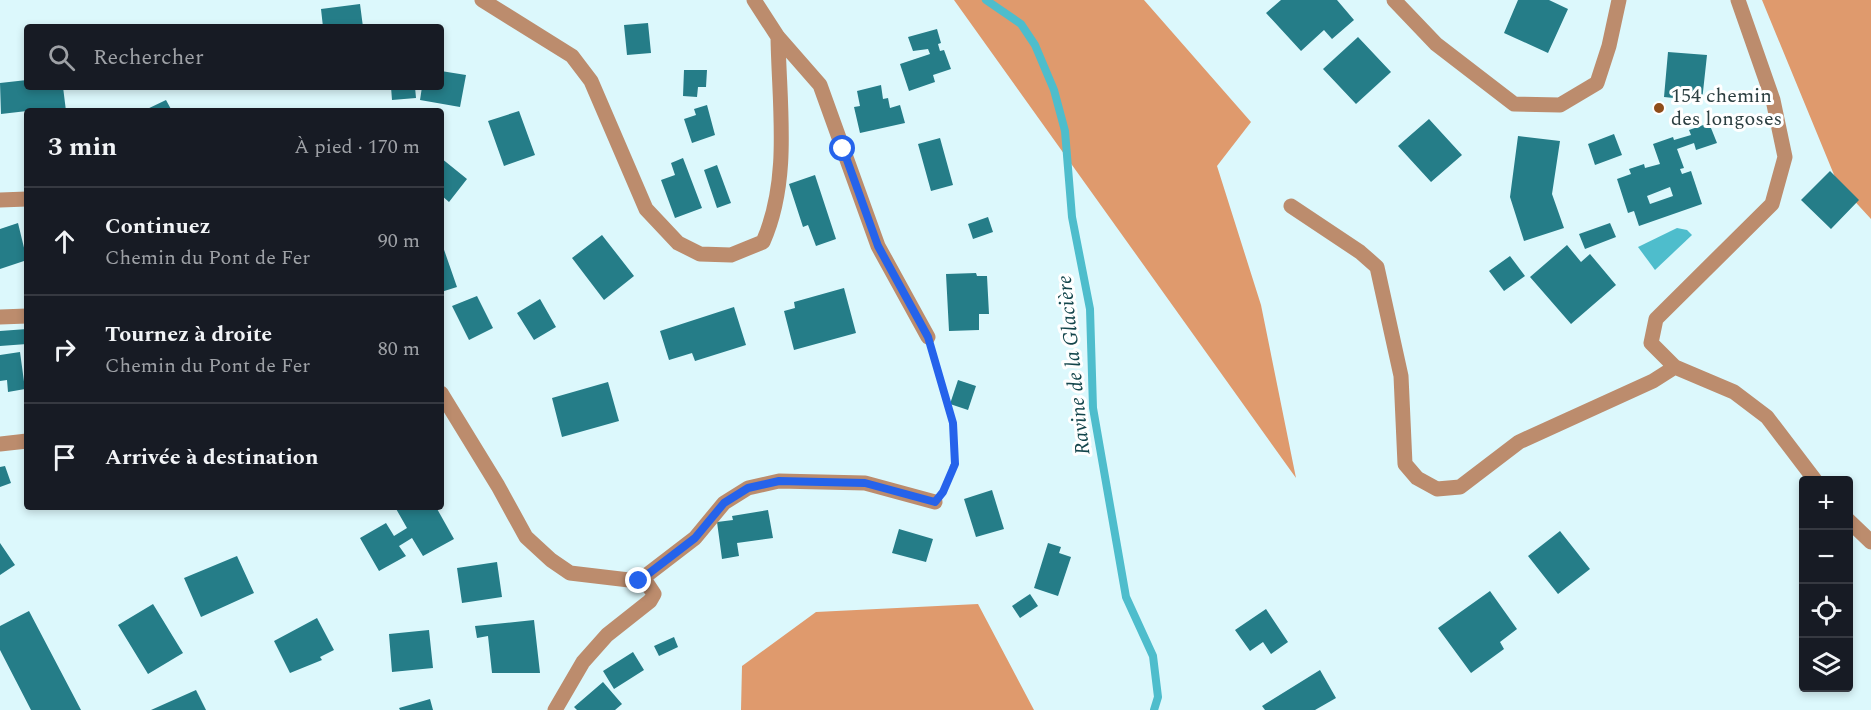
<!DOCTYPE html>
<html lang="fr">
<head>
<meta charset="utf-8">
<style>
	:root { --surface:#171b24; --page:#20242c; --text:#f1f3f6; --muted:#9ea1a6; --line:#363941 }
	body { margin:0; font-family:Spectral,serif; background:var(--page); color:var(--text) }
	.controls { position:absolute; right:18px; bottom:18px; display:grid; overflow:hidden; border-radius:6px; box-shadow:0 3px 9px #0003 }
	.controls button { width:54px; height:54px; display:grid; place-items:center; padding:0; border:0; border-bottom:2px solid var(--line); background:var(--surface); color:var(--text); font:30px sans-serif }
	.stop { position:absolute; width:18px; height:18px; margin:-14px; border:4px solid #2563eb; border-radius:50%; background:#fff }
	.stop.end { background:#2563eb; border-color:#fff; box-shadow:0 2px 6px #0008 }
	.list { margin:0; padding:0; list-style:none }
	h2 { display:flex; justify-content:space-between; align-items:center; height:78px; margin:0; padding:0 24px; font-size:26px }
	h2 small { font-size:20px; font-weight:400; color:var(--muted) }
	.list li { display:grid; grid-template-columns:39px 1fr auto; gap:18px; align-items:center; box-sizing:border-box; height:108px; padding:0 24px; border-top:2px solid var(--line) }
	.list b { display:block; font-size:22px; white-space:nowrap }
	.list p { margin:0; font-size:20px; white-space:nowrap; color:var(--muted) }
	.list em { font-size:20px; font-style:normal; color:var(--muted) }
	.icon { flex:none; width:33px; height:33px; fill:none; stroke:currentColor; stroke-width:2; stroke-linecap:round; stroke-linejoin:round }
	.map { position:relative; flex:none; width:1871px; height:710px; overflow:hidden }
	.search { position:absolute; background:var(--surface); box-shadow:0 3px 9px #0003; left:24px; top:24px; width:420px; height:66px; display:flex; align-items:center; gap:15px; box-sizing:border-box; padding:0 21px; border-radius:6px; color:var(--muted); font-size:22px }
	.panel { position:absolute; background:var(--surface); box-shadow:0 3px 9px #0003; left:24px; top:108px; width:420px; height:402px; border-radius:6px }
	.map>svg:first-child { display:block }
	.forest { fill:#df9a6d }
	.water { fill:#4ebdcc }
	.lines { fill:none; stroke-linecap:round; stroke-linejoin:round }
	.stream { stroke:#4ebdcc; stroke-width:8 }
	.building { fill:#257d88; fill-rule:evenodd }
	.path { stroke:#9bb4b7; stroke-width:4; stroke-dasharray:3 4.5; stroke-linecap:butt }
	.minor { stroke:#bc8c6d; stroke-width:15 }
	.route { stroke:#2563eb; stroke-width:8 }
	.poi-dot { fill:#8f4d1a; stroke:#fff; stroke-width:2 }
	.labels { text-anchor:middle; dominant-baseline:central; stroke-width:6; stroke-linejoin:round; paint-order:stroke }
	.poi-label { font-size:20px; fill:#2b3e40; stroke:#fff; text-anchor:start }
	.water-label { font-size:21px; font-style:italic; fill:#13454b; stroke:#fff }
</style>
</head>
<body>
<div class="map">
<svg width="1871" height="710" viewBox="0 0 1871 710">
	<rect width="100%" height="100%" fill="#dcf8fc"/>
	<path class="forest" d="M954,0h190l107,122 -34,44 44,139 35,173z
		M1762,0h109v219l-34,-37z
		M978,604l56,106h-293l1,-44 74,-54z"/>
	<path class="water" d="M1677,228l10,2 5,5 -37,35 -17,-23z"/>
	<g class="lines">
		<path class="stream" d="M986,0l35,24 14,21 19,45 11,41 7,86 18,92 3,99 33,189 27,59 5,41 -4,13"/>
	</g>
	<path class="building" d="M1281,0h56l17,20 -22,19 -8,-9 -23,21 -35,-38z
		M1518,0h31l19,9 -20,44 -44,-20z
		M360,4l3,23h-40l-2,-18z
		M648,23l3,30 -24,2 -3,-30z
		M937,29l4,14 -3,1 2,7 4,-1 7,19 -18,6 2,7 -26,9 -9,-27 30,-10 -2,-5 -15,2 -5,-14z
		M1358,37l33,35 -35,32 -33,-35z
		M1668,52l39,3 -5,46 -38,-4z
		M684,70h23l-1,17h-8l-1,10 -14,-1z
		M441,71l25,4 -6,32 -40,-7 2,-13h19z
		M27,80v7h36l3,24h-39l-26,3 -1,-31z
		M881,85l2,14 5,-1 2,10 10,-3 5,18 -45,10 -6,-26 6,-1 -3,-15z
		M391,87h24l1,11 -24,2z
		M166,100l6,11h-29z
		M707,105l8,30 -23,8 -8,-24 12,-4 -2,-6z
		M519,111l16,44 -31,11 -16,-45z
		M1429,119l33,36 -31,27 -33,-36z
		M1709,123l8,20 -21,7 -2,-7 -17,6 7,19 -4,1 2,5 9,-3 11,33 -63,22 -5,-15 -6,2 -11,-34 14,-5 -2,-5 15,-5 1,4 15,-4 -7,-20 20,-7 1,3 17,-5 -2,-5zM1670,187l3,9 -23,8 -3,-8z
		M1614,134l8,21 -27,10 -7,-21z
		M1518,136l42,5 -8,53 12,34 -40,13 -14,-44z
		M940,138l13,47 -22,6 -13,-47z
		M441,158l26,21 -18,23 -8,-7z
		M683,158l19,50 -27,10 -14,-38 14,-5 -4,-12z
		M717,165l14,38 -14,5 -13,-38z
		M1830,171l29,29 -28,29 -30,-29z
		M815,175l21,64 -20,7 -8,-21 -5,2 -14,-43z
		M988,217l5,15 -20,7 -5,-15z
		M18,223l9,37 -27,9v-40z
		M1610,223l6,14 -31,12 -6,-15z
		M602,235l32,41 -30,24 -32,-42z
		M441,241l16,46 -16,5z
		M1567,245l14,17 9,-8 26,31 -45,39 -41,-47z
		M1510,256l15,20 -21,15 -15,-20z
		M976,273l1,3h10l2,38h-10v16l-30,1 -3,-57z
		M844,288l12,45 -62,17 -10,-39 11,-3 -1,-6z
		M477,296l16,32 -24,12 -17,-34z
		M540,299l16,28 -22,13 -17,-27z
		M734,307l12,38 -51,16 -3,-8 -23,7 -9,-29z
		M27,329v15l-27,2v-15z
		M20,352l5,37 -17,3 -1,-12 -7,1v-26z
		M958,380l18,6 -8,24 -18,-6z
		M608,382l11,39 -57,16 -10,-39z
		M5,466l6,17 -11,4v-20z
		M992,490l12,39 -28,8 -12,-38z
		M395,507h41l18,32 -31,17 -11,-18 -13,8 7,10 -27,15 -19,-33 26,-15 8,13 13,-8z
		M768,510l5,28 -36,5 2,13 -17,3 -5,-37 16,-2 -1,-4z
		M899,529l34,10 -7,23 -34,-9z
		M1560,531l30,38 -32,25 -30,-38z
		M0,543l15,22 -15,10z
		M1048,543l13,4 -2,6 12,4 -13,39 -24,-8z
		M237,556l17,37 -53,24 -17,-39z
		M497,562l5,35 -40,6 -5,-35z
		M1490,591l27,38 -17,13 4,7 -33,24 -33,-45z
		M1030,594l8,12 -18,12 -8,-12z
		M153,604l30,49 -35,21 -30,-49z
		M1266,609l22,33 -17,12 -8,-12 -13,9 -15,-21z
		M29,611l52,99h-50l-31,-60v-24z
		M317,618l17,32 -14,7 2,3 -32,13 -16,-32z
		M534,620l6,53h-48l-4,-37 -11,2 -2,-12z
		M429,630l4,38 -41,4 -3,-38z
		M674,637l4,10 -19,9 -5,-10z
		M633,652l11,18 -30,19 -11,-18z
		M1320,670l16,28 -21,12h-50l-3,-4z
		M603,682l19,22 -7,6h-38l-3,-3z
		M196,690l10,20h-55z
		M430,699l3,11h-33l-1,-2z"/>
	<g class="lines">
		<path class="path" d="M933,355c13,44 32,85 13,129"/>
		<path class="minor" d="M482,0l90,56 19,25 55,128 32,34 22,11 31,1 32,-13c28,-63 16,-137 15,-205
			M754,0l24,37 42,48 58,161 50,91
			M1394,0l42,44 78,60 46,1 37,-22 12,-37 10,-46
			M1738,0l35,100 12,57 -13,47 -116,115 -5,24 24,24 59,25 33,25 48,63
			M0,200l27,-1
			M1291,206l69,46 17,15 24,109 4,88 12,14 20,11 23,-2 59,-45 134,-61 22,-14
			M0,317l27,-1
			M441,393l57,93 28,51 25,23 19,13 76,9 8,12 -4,7 -43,34 -24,27 -28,48
			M0,444l27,-3
			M1848,520l23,22
			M639,581l56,-43 29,-35 24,-15 31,-7 86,2 70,19"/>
	</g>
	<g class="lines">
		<path class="route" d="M639,581l56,-43 29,-35 24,-15 31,-7 86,2 70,19 8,-10 12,-28 -2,-41 -25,-86 -50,-91 -35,-97"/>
	</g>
	<circle class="poi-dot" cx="1659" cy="108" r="6"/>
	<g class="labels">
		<g class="poi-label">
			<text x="1671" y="96">154 chemin<tspan x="1671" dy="23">des longoses</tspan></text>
		</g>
		<g class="water-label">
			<text transform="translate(1074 365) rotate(-96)">Ravine de la Glacière</text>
		</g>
	</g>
</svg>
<div class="controls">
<button>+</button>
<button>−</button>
<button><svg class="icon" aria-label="locate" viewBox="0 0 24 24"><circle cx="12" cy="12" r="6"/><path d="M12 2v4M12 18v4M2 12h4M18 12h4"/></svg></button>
<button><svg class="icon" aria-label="layers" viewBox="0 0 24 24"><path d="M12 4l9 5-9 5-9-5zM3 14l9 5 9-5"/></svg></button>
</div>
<div class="stop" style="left:843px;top:149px"></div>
<div class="stop end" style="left:639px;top:581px"></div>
<div class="search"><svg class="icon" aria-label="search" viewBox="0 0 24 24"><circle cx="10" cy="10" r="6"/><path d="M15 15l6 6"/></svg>Rechercher</div>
<section class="panel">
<h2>3 min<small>À pied · 170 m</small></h2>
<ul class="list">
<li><svg class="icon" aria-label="ahead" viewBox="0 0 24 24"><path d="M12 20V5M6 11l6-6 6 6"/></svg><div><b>Continuez</b><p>Chemin du Pont de Fer</p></div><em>90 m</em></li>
<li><svg class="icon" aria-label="right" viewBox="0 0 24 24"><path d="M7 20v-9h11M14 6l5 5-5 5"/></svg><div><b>Tournez à droite</b><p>Chemin du Pont de Fer</p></div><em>80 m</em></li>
<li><svg class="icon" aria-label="arrive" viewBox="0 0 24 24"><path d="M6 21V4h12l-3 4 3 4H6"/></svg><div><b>Arrivée à destination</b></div></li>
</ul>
</section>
</div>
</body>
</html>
